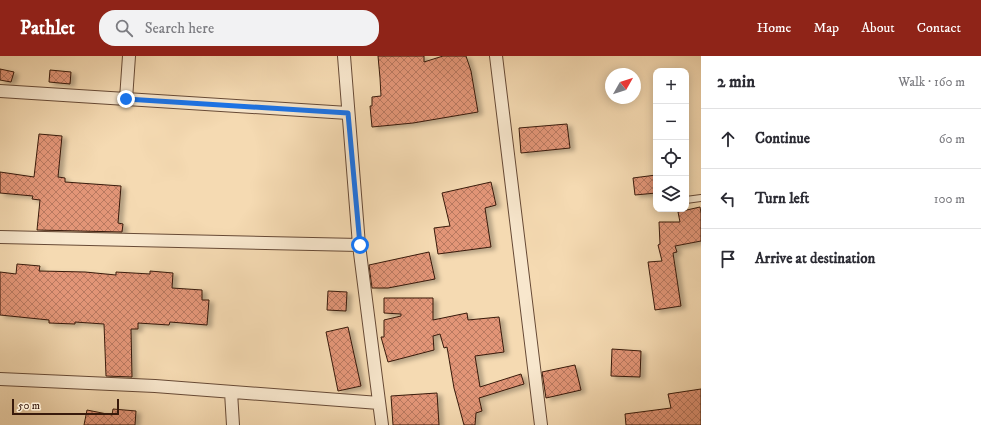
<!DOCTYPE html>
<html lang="en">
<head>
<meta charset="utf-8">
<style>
	:root { --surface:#fff; --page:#f2f2f3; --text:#2b2b33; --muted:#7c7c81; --line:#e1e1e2; --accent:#8f2418 }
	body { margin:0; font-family:"IM FELL DW Pica",serif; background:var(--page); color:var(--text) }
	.controls { position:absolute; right:12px; top:12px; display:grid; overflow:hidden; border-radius:8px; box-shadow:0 2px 10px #0003 }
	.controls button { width:36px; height:36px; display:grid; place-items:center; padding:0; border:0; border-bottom:1px solid var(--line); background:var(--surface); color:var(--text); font:20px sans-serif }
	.compass { position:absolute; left:605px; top:12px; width:36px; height:36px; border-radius:50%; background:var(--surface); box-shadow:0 2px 10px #0003; rotate:51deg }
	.scale { position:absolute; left:12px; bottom:10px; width:107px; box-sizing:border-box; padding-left:4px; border:2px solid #381a0c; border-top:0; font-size:11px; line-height:14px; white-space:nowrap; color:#381a0c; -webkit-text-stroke:3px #f8e7cd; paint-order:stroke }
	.stop { position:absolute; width:12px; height:12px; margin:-9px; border:3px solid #1a73e8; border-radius:50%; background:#fff }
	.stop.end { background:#1a73e8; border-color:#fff; box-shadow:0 1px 4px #0008 }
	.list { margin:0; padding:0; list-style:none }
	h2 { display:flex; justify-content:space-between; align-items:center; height:52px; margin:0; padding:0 16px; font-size:17px }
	h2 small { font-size:13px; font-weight:400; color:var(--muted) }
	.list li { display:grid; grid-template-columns:26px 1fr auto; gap:12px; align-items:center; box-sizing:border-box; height:60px; padding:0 16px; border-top:1px solid var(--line) }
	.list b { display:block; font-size:15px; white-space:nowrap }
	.list em { font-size:13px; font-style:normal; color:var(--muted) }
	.icon { flex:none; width:22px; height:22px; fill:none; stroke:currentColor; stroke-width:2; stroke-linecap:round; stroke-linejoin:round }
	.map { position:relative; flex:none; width:701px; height:369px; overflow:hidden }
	header { display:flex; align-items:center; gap:24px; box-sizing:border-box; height:56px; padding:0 20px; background:var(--accent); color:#fff }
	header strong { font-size:19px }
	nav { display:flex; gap:22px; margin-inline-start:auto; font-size:14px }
	.search { width:280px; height:36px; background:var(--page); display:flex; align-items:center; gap:10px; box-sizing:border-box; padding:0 14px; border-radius:16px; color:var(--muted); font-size:15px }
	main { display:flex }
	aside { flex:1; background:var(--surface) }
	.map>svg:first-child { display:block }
	.building { fill:url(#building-cross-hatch); stroke:#381a0c; filter:url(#shadow) }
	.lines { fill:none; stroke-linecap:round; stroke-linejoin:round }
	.service-casing { stroke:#674a36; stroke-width:8 }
	.minor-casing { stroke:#674a36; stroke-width:14 }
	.service { stroke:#f8e7cd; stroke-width:6 }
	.minor { stroke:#f8e7cd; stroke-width:12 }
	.route { stroke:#1a73e8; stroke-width:5 }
</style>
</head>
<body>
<header>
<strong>Pathlet</strong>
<div class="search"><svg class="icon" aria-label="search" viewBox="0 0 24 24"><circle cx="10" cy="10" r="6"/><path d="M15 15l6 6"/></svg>Search here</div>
<nav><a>Home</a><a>Map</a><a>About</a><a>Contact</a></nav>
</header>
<main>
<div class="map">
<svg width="701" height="369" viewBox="0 0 701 369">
	<defs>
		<pattern id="building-cross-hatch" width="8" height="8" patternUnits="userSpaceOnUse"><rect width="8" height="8" fill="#e29577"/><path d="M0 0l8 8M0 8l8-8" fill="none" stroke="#b87960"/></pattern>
		<filter id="shadow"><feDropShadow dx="4.5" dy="2.5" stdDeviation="2" flood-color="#0004"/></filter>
	</defs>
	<rect width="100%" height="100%" fill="#f5dab2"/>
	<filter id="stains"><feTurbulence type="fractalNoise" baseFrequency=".005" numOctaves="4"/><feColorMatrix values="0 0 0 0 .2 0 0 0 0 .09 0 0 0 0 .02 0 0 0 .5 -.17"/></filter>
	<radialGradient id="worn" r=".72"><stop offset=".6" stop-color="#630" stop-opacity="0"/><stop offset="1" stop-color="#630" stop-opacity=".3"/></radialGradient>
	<path class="building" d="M378,0h46v6l19,-6h23l5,15 7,41 -65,11 -41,4 -2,-21h2v-9l9,-1 -1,-18z
		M0,13l14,3 -3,10 -11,-2z
		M50,14l21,2 -1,12 -21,-2z
		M567,68l3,24 -49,5 -2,-25z
		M39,78l23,2 -4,41 7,1v4l56,4 -3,37 5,1 -1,8 -85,-2 3,-30 -8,-1 1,-3 -33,-3v-21l34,5z
		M656,119v18l-21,2 -2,-17z
		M491,126l5,23 -11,3 6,39 -53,7 -4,-26 16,-2 -8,-33z
		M700,151l1,6v28l-26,5 2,6 -4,1 8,53 -26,4 -7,-48 14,-1 -4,-16 2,-1 -1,-22h21l-2,-10z
		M429,196l6,27 -47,9h-16l-3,-23z
		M17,208l23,2 -1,5 46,1 31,3v-3l34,2v-3l23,2 -1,15 30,2v10h7l-2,25 -37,-3 -1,3 -31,-2v6h-7l1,48 -26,-1 -2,-52 -29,-2v2l-26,-1v-3l-49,-5v-43l16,2z
		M328,235l19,1 -1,19 -19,-1z
		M384,242h49v22l34,-7 1,7 31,-3 5,35 -29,4 5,31 41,-13 3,10 -45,14 3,13 -6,2 -1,12h-11l-10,-37 -7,-41 -3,1 -4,-14 -7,2 1,14 -46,12 -7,-25h3v-17l17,-4v-2l-17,-1z
		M348,271l13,59 -23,5 -12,-59z
		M612,293l29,2 -1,26 -29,-1z
		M575,309l6,25 -35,8 -4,-26z
		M701,333v36h-75l-1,-11 46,-6 -3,-14z
		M437,337l2,32h-46l-2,-29z
		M113,353l23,2 -1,14h-51l3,-15 25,5z"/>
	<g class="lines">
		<defs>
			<path id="service" d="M686,144l15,-2"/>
			<path id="minor" d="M344,0l15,189 23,180
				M496,0l45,369
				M0,35l348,22
				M126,43l3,-43
				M0,181l359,8
				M0,323l155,7 224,17
				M231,336l2,33"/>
		</defs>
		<use href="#service" class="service-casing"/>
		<use href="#minor" class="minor-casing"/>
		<use href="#service" class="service"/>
		<use href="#minor" class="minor"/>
	</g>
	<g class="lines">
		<path class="route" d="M126,43l222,14 12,132"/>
	</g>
	<rect width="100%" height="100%" filter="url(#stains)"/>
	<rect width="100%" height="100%" fill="url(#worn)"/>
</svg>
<div class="controls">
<button>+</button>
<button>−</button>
<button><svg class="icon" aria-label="locate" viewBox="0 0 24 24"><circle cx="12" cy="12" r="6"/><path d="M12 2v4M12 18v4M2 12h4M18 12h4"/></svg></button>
<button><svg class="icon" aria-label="layers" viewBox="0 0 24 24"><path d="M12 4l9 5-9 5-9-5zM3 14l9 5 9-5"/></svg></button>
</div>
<svg class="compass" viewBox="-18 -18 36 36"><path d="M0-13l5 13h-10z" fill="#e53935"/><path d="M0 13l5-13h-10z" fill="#7c7c81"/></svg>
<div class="scale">50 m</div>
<div class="stop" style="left:360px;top:189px"></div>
<div class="stop end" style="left:126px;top:43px"></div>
</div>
<aside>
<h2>2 min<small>Walk · 160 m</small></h2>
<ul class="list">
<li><svg class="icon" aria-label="ahead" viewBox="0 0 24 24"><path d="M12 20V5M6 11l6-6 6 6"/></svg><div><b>Continue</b></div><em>60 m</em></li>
<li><svg class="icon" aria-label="left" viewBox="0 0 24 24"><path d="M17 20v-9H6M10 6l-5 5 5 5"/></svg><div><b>Turn left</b></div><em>100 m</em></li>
<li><svg class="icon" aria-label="arrive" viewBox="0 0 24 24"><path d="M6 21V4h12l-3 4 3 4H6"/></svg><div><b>Arrive at destination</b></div></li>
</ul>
</aside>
</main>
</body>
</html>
